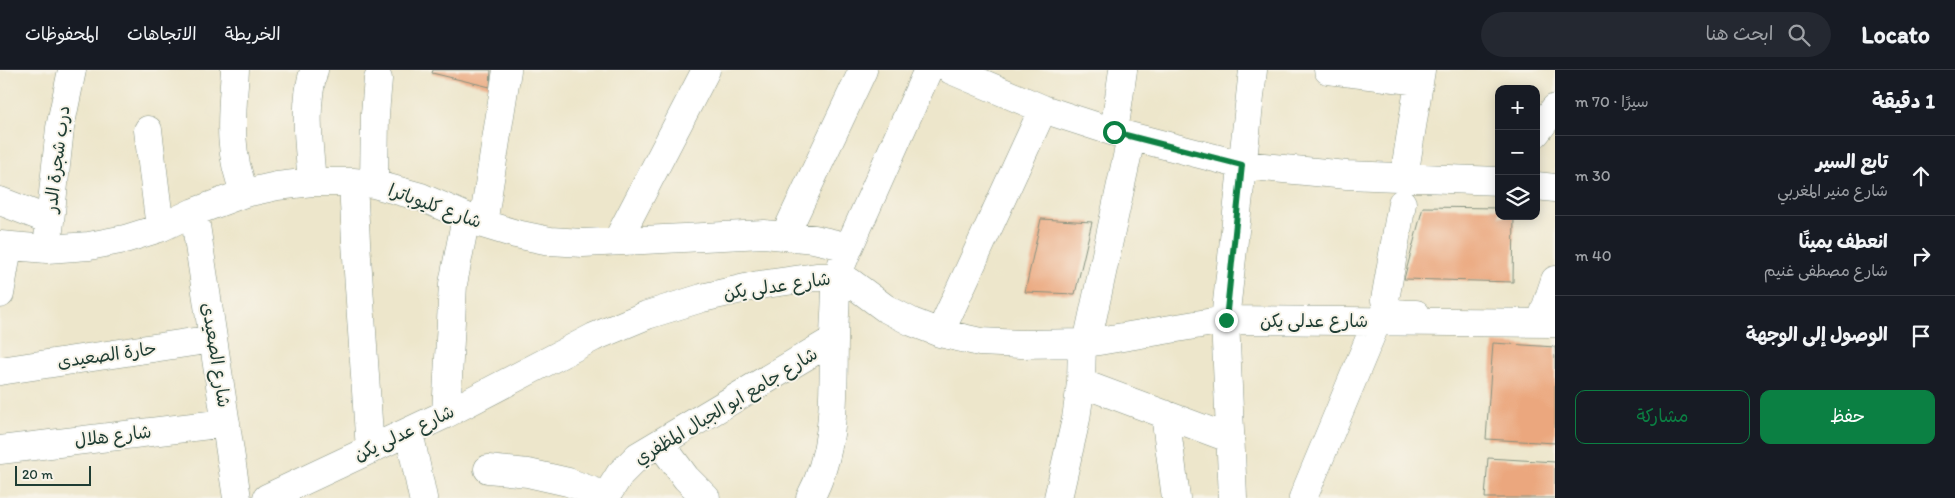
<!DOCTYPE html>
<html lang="ar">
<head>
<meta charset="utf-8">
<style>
	:root { --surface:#171b24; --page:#242831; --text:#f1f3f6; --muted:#9ea1a6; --line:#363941; --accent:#0b8043 }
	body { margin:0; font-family:Itim,"Playpen Sans Arabic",sans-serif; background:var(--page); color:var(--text); direction:rtl }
	.controls { position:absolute; right:15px; top:15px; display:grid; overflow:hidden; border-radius:10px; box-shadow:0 2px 12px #0003 }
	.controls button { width:45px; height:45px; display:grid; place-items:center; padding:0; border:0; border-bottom:1px solid var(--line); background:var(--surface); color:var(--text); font:25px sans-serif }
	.scale { position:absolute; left:15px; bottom:12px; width:76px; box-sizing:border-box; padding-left:5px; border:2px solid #1f3d34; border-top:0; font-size:14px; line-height:18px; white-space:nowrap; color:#1f3d34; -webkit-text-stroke:4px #f7f3e8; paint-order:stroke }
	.stop { position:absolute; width:15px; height:15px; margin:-11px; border:4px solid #0b8043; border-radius:50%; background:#fff }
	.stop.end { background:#0b8043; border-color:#fff; box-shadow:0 1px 5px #0008 }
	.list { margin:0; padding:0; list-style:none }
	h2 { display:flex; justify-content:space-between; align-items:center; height:65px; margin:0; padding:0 20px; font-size:21px }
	h2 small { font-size:16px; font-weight:400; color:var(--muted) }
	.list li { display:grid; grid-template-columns:32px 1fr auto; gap:15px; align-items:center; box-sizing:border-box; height:80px; padding:0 20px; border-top:1px solid var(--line) }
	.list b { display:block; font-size:19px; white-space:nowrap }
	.list p { margin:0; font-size:16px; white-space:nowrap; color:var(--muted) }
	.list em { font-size:16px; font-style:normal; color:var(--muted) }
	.actions { display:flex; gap:10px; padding:15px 20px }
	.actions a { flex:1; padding:11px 0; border:1px solid var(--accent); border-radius:10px; text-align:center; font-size:18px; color:var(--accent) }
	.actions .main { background:var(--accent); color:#fff }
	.icon { flex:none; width:28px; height:28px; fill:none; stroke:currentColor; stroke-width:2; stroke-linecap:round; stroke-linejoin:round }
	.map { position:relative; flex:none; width:1555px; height:428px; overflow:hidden; direction:ltr }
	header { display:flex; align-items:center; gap:30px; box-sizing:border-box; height:70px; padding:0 25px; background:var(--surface); border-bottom:1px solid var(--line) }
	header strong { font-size:24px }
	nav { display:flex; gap:28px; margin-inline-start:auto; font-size:18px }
	.search { width:350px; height:45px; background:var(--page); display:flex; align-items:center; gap:12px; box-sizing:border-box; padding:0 18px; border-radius:28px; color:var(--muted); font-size:19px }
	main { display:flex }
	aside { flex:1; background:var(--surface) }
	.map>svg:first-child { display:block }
	.building { fill:#eba77e }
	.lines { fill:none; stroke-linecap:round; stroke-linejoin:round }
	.minor-casing { stroke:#869280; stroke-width:29 }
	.minor { stroke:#fff; stroke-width:28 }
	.route { stroke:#0b8043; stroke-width:6 }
	.labels { text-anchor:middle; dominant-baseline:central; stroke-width:4; stroke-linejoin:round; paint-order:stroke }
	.street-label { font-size:18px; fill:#1f3d34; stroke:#f7f3e8 }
</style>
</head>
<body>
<header>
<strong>Locato</strong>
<div class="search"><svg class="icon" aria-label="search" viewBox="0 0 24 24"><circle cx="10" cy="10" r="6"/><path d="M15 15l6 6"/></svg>ابحث هنا</div>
<nav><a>الخريطة</a><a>الاتجاهات</a><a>المحفوظات</a></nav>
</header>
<main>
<aside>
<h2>1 دقيقة<small>سيرًا · 70 m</small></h2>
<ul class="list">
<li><svg class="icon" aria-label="ahead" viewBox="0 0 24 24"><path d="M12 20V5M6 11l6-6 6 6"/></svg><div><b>تابع السير</b><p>شارع منير المغربي</p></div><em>30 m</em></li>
<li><svg class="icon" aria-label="right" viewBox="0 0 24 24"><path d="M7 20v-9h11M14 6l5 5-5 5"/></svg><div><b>انعطف يمينًا</b><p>شارع مصطفى غنيم</p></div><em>40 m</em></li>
<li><svg class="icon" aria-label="arrive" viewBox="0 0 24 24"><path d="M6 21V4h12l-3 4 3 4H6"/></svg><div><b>الوصول إلى الوجهة</b></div></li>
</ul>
<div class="actions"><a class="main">حفظ</a><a>مشاركة</a></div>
</aside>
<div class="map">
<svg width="1555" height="428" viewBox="0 0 1555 428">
	<rect width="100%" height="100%" fill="#f7f3e8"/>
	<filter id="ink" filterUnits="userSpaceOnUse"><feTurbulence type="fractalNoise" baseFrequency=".02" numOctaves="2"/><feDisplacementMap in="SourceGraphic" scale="10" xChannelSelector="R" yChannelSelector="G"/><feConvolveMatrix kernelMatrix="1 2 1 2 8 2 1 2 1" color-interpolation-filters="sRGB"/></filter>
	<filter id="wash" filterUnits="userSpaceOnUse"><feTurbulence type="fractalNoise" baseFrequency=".0096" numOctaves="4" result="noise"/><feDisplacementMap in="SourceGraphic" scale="20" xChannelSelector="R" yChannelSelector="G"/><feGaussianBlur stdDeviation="1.12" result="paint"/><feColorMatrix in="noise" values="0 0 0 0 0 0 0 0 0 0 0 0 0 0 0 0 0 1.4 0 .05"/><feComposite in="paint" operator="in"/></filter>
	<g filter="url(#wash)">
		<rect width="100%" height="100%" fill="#ede6cb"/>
		<g id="blocks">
			<path class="building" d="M433,0h58l-1,17 -58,-14z
				M1423,137l76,1v8h15l-1,66 -109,-3z
				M1041,149l51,3 -17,72 -50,-2z
				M1493,273l62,4v96l-69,-4z
				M1488,388l67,4v36h-70z"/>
		</g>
	</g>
	<g filter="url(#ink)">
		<use href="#blocks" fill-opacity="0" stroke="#869280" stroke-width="1"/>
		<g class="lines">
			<defs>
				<path id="minor" d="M235,0c-3,45 -8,81 10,123
					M951,0l92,39 71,23 128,33 105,10 152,6
					M1328,0l91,11
					M148,60l12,98
					M1114,62l9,-62
					M1536,63l19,-25
					M1404,107l17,-107
					M312,112c-3,-38 -9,-75 2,-112
					M353,112l3,60 14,208
					M374,114l1,-70 3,-35
					M1536,116l19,2
					M0,131l49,19
					M1402,133l-17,97c4,16 17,14 31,14
					M194,142l43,286
					M483,154l24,-154
					M785,165l78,-165
					M617,171l89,-171
					M0,175l47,4 42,-3 36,-7 35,-11 34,-16 51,-19 32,-7 35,-4h41l21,2 47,13 62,27 33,10 34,7 33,2 181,-9 50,5 35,8
					M47,179l13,-121 12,-58
					M0,224l8,-47
					M1541,252l14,-42
					M940,263l103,-224
					M1087,273l44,-205
					M0,301l213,-32
					M1081,313l150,56
					M446,344l7,-130 13,-67
					M1165,344l11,84
					M409,362l14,66
					M660,373l26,35 20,20
					M0,380l226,-27
					M488,399l40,4 40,9 38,14
					M267,428l179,-84 148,-77 53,-22 55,-17 57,-13 57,-8h22l12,5 35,26 27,14 28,11 40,9 41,2 66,-1 138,-23 330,3
					M605,428l15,-24 18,-18 195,-116
					M810,428c31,-57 21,-123 25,-184 1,-13 0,-27 3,-39 3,-9 7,-19 11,-28l79,-177
					M1058,428l18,-79 5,-36 1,-40
					M1233,428l-8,-178 28,-250
					M1303,428l74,-177"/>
			</defs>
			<use href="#minor" class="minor-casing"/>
			<use href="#minor" class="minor"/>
		</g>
	</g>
	<g class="lines" filter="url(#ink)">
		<path class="route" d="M1114,62l128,33 -16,155"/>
	</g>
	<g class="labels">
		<g class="street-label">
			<text transform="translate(57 89) rotate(-83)">درب شجرة الدر</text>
			<text transform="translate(435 136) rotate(20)">شارع كليوباترا</text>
			<text transform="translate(777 216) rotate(-8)">شارع عدلى يكن</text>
			<text x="1314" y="251">شارع عدلى يكن</text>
			<text transform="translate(107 285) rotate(-8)">حارة الصعيدى</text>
			<text transform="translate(216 285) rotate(81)">شارع الصعيدى</text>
			<text transform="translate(726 336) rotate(-31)">شارع جامع ابو الجبال المظفري</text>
			<text transform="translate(404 363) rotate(-25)">شارع عدلى يكن</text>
			<text transform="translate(113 366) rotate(-7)">شارع هلال</text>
		</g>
	</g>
</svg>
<div class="controls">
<button>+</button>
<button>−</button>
<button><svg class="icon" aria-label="layers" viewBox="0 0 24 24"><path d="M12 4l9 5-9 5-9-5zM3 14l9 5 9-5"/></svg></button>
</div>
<div class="scale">20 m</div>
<div class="stop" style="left:1114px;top:62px"></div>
<div class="stop end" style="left:1226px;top:250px"></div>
</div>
</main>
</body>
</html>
